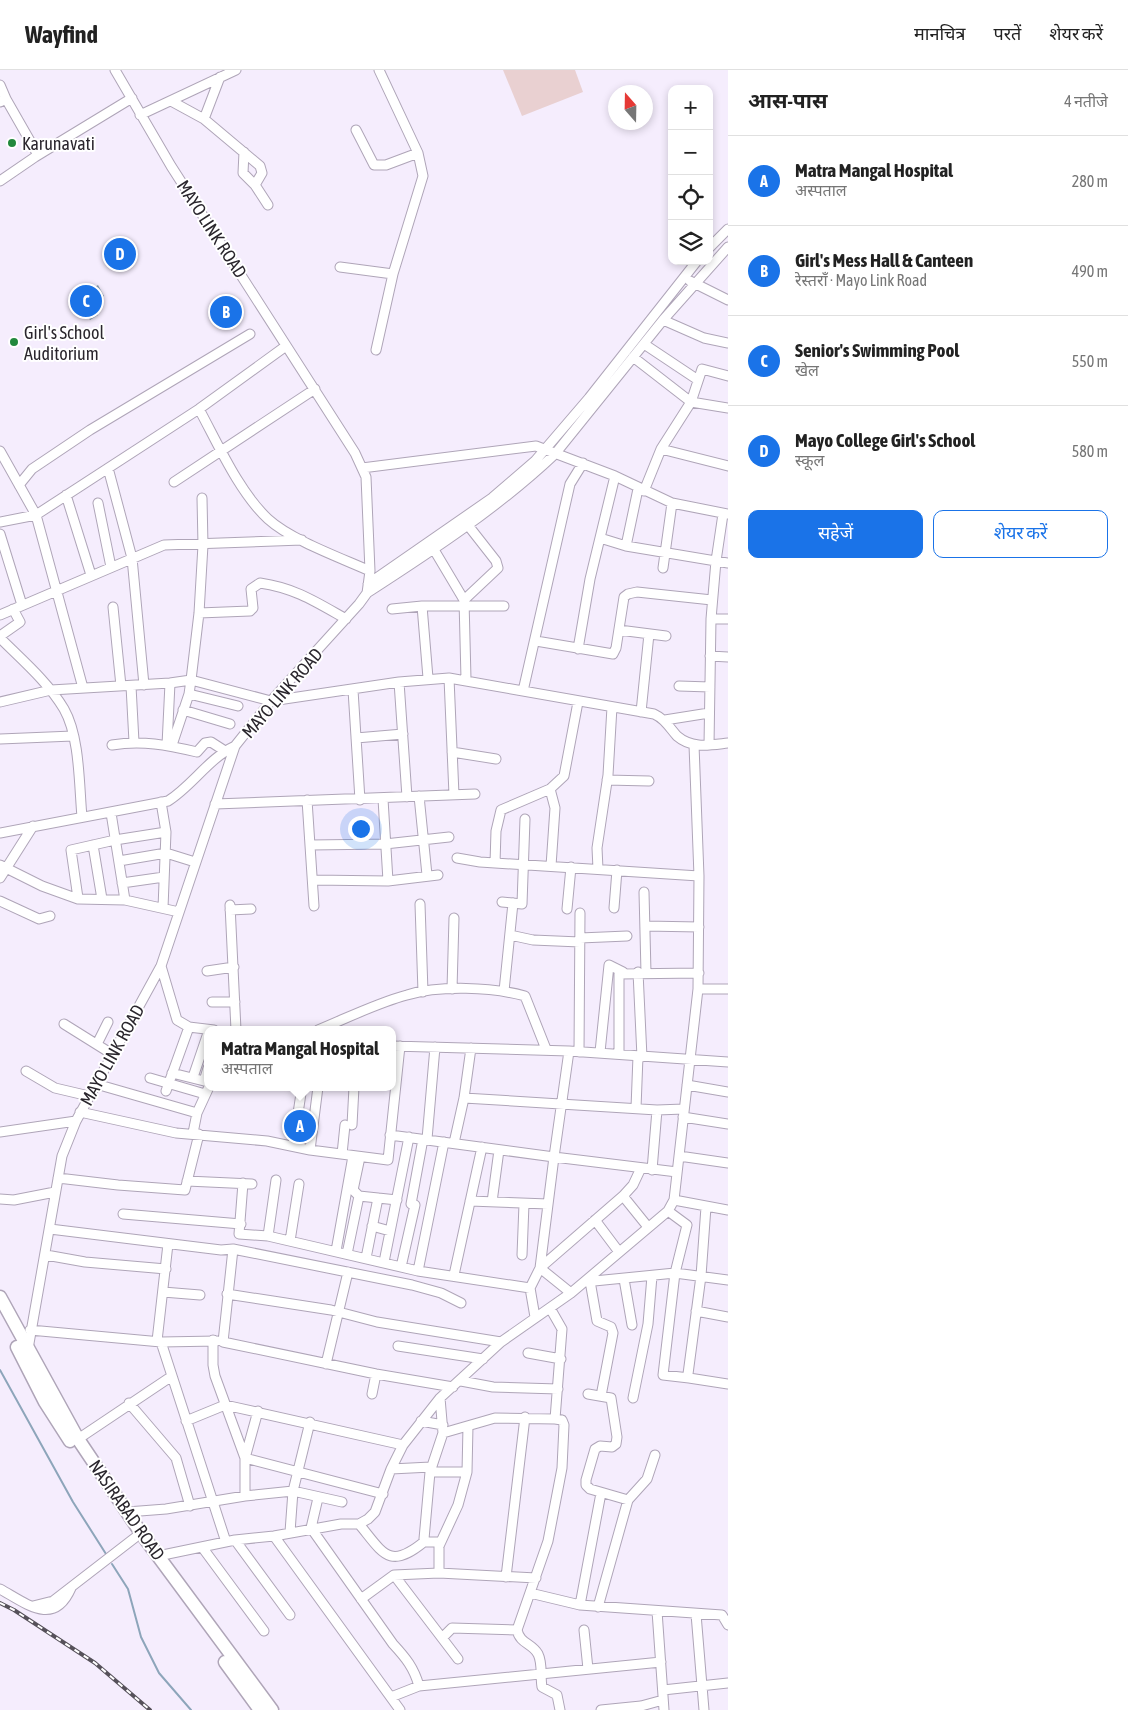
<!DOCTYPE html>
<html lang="hi">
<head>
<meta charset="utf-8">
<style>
	:root { --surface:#fff; --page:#f6f6f6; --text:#222; --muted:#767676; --line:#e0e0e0; --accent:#1a73e8 }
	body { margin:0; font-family:"Asap Condensed","Noto Sans Devanagari",sans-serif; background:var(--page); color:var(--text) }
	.controls { position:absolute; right:15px; top:15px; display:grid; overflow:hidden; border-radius:10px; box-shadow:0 2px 8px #0003 }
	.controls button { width:45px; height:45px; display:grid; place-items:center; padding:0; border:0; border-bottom:1px solid var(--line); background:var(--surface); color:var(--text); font:25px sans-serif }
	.compass { position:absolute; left:608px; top:15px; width:45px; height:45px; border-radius:50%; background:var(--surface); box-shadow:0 2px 8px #0003; rotate:340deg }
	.you { position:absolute; left:360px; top:758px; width:18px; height:18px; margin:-12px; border:4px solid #fff; border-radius:50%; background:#1a73e8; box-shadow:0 0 0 8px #1a73e833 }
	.badge { display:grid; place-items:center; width:32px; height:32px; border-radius:50%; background:var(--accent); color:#fff; font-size:16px; font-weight:700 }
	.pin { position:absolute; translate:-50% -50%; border:2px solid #fff; box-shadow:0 1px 5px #0006 }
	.popup { position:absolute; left:204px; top:956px; width:192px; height:65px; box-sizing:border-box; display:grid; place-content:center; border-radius:10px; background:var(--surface); filter:drop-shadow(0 1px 4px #0005); font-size:16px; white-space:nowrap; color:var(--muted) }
	.popup b { font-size:19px; color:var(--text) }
	.popup::after { content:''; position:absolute; left:50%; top:100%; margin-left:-10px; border:10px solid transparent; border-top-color:var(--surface) }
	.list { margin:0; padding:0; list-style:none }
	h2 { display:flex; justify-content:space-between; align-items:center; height:65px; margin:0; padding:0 20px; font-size:21px }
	h2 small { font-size:16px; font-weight:400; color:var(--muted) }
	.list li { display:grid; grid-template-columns:32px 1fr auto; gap:15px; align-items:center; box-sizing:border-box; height:90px; padding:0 20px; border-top:1px solid var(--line) }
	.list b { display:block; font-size:19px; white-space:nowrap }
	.list p { margin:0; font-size:16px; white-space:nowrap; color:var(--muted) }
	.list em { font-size:16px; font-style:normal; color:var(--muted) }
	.actions { display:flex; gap:10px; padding:15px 20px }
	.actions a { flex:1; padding:11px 0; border:1px solid var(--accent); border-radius:10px; text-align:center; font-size:18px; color:var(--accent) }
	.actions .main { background:var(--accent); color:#fff }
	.icon { flex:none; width:28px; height:28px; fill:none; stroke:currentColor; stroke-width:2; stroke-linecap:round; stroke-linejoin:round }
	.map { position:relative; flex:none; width:728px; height:1640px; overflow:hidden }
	header { display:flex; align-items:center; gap:30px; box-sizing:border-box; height:70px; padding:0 25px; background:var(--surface); border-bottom:1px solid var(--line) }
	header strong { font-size:24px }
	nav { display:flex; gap:28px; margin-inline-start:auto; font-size:18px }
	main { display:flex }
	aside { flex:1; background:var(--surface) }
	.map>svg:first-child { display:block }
	.green { fill:#e9d0d1 }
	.water { fill:#8da5ba }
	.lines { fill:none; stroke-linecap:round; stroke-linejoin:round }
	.stream { stroke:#8da5ba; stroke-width:2 }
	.minor-casing { stroke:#afa5b8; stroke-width:11 }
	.highway-casing { stroke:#afa5b8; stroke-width:15 }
	.minor { stroke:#fff; stroke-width:9 }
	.highway { stroke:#fff; stroke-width:12 }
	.rail-casing { stroke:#56515a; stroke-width:4 }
	.rail { stroke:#fff; stroke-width:2; stroke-dasharray:5.5; stroke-linecap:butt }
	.poi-dot { fill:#22883d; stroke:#fff; stroke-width:2 }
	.labels { text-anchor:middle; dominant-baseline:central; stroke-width:4; stroke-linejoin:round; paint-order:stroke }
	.poi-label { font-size:18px; fill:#2a262d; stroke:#fff; text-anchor:start }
	.street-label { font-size:18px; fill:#2a262d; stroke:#fff }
</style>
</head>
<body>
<header>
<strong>Wayfind</strong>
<nav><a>मानचित्र</a><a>परतें</a><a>शेयर करें</a></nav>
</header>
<main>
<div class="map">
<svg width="728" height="1640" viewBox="0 0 728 1640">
	<rect width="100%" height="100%" fill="#f5edfd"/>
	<path class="green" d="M503,0h72l8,22 -61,24z"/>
	<path class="water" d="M98,215l6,11 -12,8 6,11 -8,5 -15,-21z"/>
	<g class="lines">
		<path class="stream" d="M0,1300l73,132 33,52
			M112,1494l16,25 13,48 18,36 32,37"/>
		<defs>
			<path id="minor" d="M0,15l6,14 -6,3
				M6,29l32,56
				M171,31l33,18 56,47 2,7 -7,12 13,20
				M140,45l96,-45
				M204,49l16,-42
				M356,60l18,35h12l32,-12
				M244,82l-1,21 12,12
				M0,111l35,-24 97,-59
				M709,178l19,-19
				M340,197l53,7
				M690,211l38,19
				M663,250l41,18 24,5
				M644,274l54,36
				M376,280l17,-76 30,-98 -5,-23 -39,-83
				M633,287l58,45 37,6
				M728,306l-26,-7 -11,33 -30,47 67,17
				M199,339c19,35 40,83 69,110 23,21 73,39 102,52
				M0,381l36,64 47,173
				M108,398l24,90 12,127
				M362,398l174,-22 79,30 57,27 56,11
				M174,412l141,-93
				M19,415l13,-16 58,-39 160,-96
				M644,421l17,-42
				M66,425l25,80
				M98,433l13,64
				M723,444l-7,47 -5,58h17
				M0,452l36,-7 163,-106 87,-63
				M0,464l22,71
				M600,468l26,8 102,17
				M626,476l12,-57
				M433,478l31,52 2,79
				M663,498l9,-65
				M368,514l124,-86 43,-37 54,-63 108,-137
				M367,523c65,-42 132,-86 188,-139l108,-134 65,-73
				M464,530l34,-32 -2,-7 -29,-37
				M422,536l6,72
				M113,537l8,79
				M392,539l30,-3h82
				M199,543l51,-2 3,-3 -2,-19 9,-6c35,5 56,19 86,36
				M0,545l164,-70 138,-5
				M619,560l47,6
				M0,566l20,-14 -7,-13
				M0,568c22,22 48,44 64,71 16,28 15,76 18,108
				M536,571l77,13 3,-6 8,-51 4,-3 9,-2 75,8
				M578,579l12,-70 25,-103
				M710,586l18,1
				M449,608l5,117
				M399,612l8,115
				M131,616l3,56
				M679,616l31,1
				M353,620l7,110
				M523,621l47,-207 13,-21
				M189,624l49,12
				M0,632l51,-12 119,-7 21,-3 80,21 128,-19 50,-4 205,36c11,5 15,13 23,22 15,13 33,9 51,7
				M183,640l47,14
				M641,642l8,-78
				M665,650l44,-7
				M356,668l47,-4
				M0,669l73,-3
				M112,675c30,-5 55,0 85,7l8,-9 6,-1 14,9
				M167,675l3,-62
				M172,675l17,-51 2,-14 8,-67 4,-68 -1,-47
				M709,675l2,-126
				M452,682l44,7
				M607,710l42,1
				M550,719l5,19 -4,58
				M419,726l8,79
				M383,729l5,82
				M307,730l7,106
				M161,732l5,30 -3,76
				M215,734l260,-10
				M111,743l14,87
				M0,763l168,-32c24,-15 41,-43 67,-55
				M93,775l9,54
				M311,775l74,-1 64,-7
				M457,788l23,4 219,14
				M119,791l47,-8 29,9
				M495,793l1,-32 5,-21 49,-21 14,-13 14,-74
				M0,795l42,21 36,13 47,1 54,12
				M598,799l-1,-21 11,-73 4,-68
				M0,808l33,-52
				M314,810l74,1 50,-6
				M122,813l42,-6
				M644,822l2,81
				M78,828l-7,-48 44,-10 51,-8
				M0,831l39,18 11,-3
				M502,832l20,2 3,-85
				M420,834l3,88
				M230,835l6,125
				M614,838l3,-38
				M567,839l4,-42
				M230,840l21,-1
				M645,856l54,1
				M510,865l23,5 47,2
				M580,868l47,-2
				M161,896l16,54 12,7 25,3
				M207,901l27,-4
				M638,902l4,85
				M452,919l2,-71
				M698,919h30
				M504,921l9,-88
				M212,932h23
				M64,954l48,30
				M318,960c29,-12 59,-27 89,-35 33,-10 85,-8 118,1l21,53
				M97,974l11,-22
				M392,976l177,5
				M579,982l1,-139
				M600,982l9,-87 14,7
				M619,984v-80l80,-1
				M26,1001l29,17 34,8
				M172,1003l36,9
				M193,1007l15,-44
				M150,1008l55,16
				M204,1011l4,-13
				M96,1014l101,29
				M687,1015l41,7
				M166,1021l23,-64
				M464,1028l193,12 27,-1
				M636,1038l2,-52
				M80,1042l96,21 91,8 43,9 78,10 12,-114
				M683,1047l45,7
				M352,1055l2,-38
				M0,1062l76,-11
				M193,1063l4,-20 12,-26
				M390,1065l164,22 -14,111 83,-72 10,-11 8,-17
				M427,1069l8,-92
				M454,1073l10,-45 7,-50
				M293,1076l9,-59
				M310,1080l8,-63
				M342,1084l3,-29
				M679,1086l49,7
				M652,1100l5,-60
				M677,1102l-123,-15 15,-106 159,11
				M58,1108l60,7 67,5 14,-56
				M187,1111l65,3
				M243,1113l-4,51 29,2 150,35 112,17 10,-20 31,25
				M359,1126l38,4
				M623,1126l25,31
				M0,1129l14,1 41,-8
				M674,1130l54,10
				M470,1131l78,3
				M492,1132l7,-52
				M411,1134l12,-65
				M706,1137l-5,69 -13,98 1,4 39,6
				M668,1141l19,14 -12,48 -12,102 26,3
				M123,1144l118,10
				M595,1150l24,32
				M372,1156l18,5
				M50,1159l171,21 12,-1 179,36 29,8 20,10
				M268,1166l8,-56
				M290,1171l9,-57
				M233,1179l-10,93 153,32 77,13
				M336,1181l17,-95
				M347,1184l12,-58 -6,-6 7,-33
				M46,1185l39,7 81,7
				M522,1185l2,-51
				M366,1188l12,-60
				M384,1192l25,-125
				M401,1197l14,-62
				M418,1201l26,-129
				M454,1205l28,-128
				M624,1209l8,46
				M590,1211l7,40 14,6 2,6 -12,63
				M584,1212l91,-9 53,7
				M530,1218l5,29
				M163,1222l37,3
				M227,1224l104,16 46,12 124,20
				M550,1238l12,21 -7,90
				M696,1241l32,6
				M30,1260l131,12 56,-1
				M213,1270v25l2,11 30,82 138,36
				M157,1271l11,-97
				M161,1272l65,200
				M398,1276l85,13
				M28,1279l34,-193 14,-35 85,-155 74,-220 36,-45 88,-97 8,-11 3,-22 -4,-94 -11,-24 -184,-287 -56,-96
				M528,1283l33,6
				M326,1294l22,-92
				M461,1311l32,6 65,2
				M372,1324l4,-20
				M588,1324l23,4 6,39 -1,7 -4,3 -12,-1 -5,3 -9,31v5l4,4 38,11
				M633,1328l15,-74 4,-48
				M129,1333l47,55 14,48
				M186,1351l39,-16 178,40
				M421,1351l22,4
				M443,1363l52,-15 60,1 7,1 2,5 -2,43 -14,73 -31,89c3,14 15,13 21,24 5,10 2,22 4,33l15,8 3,15
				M78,1369l94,-63
				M391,1399l40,-2
				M430,1402h37
				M245,1426v-38l13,-47
				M318,1428l-7,30 82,116c13,14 21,24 26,42
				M127,1442l39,-3 79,-13 48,-5 49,11
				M359,1454c24,29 30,47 66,17
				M290,1462l3,-41 17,-69
				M274,1466l126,174
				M235,1470l55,75
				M440,1472h-13l-3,-3 6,-67 13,-39 -3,-35
				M202,1477l62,84
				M158,1486l77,-16 39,-4 67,-12h18l9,-5 7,-7 16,-43 12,-24 37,-47 61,-56 70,-49 97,-82 6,-11 24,-211 1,-113 -5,-131
				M439,1503v-27l19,-41 9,-33 1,-46
				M394,1505l64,84
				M506,1507l19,-160
				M0,1519c27,15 54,38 71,-1
				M530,1523l50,12 142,10 6,10
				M361,1529l33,-24 45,-2 97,5
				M580,1535l21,-112
				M33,1536l20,-5 88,-68
				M598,1537l30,-107 19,-21 8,-24
				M657,1541l7,99
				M696,1544l8,96
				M584,1560l4,39
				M442,1568l10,-10 65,2
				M663,1620l65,-7
				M391,1627l28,-11 242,-24
				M601,1640l40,-4 22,-6"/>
			<path id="highway" d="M0,1227l78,142 63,94 131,177
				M17,1277l28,55 25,39
				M225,1592l35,48"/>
		</defs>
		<use href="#minor" class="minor-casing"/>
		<use href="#highway" class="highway-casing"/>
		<use href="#minor" class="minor"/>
		<use href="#highway" class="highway"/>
		<defs>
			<path id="rail" d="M0,1533l14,7 81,53 55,47"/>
		</defs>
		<use href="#rail" class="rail-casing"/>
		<use href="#rail" class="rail"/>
	</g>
	<g class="poi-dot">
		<circle cx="12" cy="73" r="5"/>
		<circle cx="14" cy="272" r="5"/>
	</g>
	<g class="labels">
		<g class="poi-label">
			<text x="22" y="73">Karunavati</text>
			<text x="24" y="262">Girl's School<tspan x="24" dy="21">Auditorium</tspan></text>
		</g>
		<g class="street-label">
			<text transform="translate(212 159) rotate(57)">MAYO LINK ROAD</text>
			<text transform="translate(282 623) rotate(-49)">MAYO LINK ROAD</text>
			<text transform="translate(112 985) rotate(-61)">MAYO LINK ROAD</text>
			<text transform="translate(127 1440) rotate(55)">NASIRABAD ROAD</text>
		</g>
	</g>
</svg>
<div class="controls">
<button>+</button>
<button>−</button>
<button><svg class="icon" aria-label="locate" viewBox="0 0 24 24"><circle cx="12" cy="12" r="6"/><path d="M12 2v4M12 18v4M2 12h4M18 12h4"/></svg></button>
<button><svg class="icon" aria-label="layers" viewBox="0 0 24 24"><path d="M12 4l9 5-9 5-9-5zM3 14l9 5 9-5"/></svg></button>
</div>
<svg class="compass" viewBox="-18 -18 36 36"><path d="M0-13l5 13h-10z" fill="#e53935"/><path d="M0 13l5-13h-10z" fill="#767676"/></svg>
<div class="you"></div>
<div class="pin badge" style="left:300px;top:1056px">A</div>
<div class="popup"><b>Matra Mangal Hospital</b>अस्पताल</div>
<div class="pin badge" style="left:226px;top:242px">B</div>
<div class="pin badge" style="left:86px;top:231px">C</div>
<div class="pin badge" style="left:120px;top:184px">D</div>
</div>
<aside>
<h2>आस-पास<small>4 नतीजे</small></h2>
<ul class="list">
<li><span class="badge">A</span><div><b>Matra Mangal Hospital</b><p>अस्पताल</p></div><em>280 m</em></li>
<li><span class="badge">B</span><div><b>Girl's Mess Hall &amp; Canteen</b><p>रेस्तराँ · Mayo Link Road</p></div><em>490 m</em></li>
<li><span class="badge">C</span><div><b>Senior's Swimming Pool</b><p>खेल</p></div><em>550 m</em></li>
<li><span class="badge">D</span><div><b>Mayo College Girl's School</b><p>स्कूल</p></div><em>580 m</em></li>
</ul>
<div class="actions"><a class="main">सहेजें</a><a>शेयर करें</a></div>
</aside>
</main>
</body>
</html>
